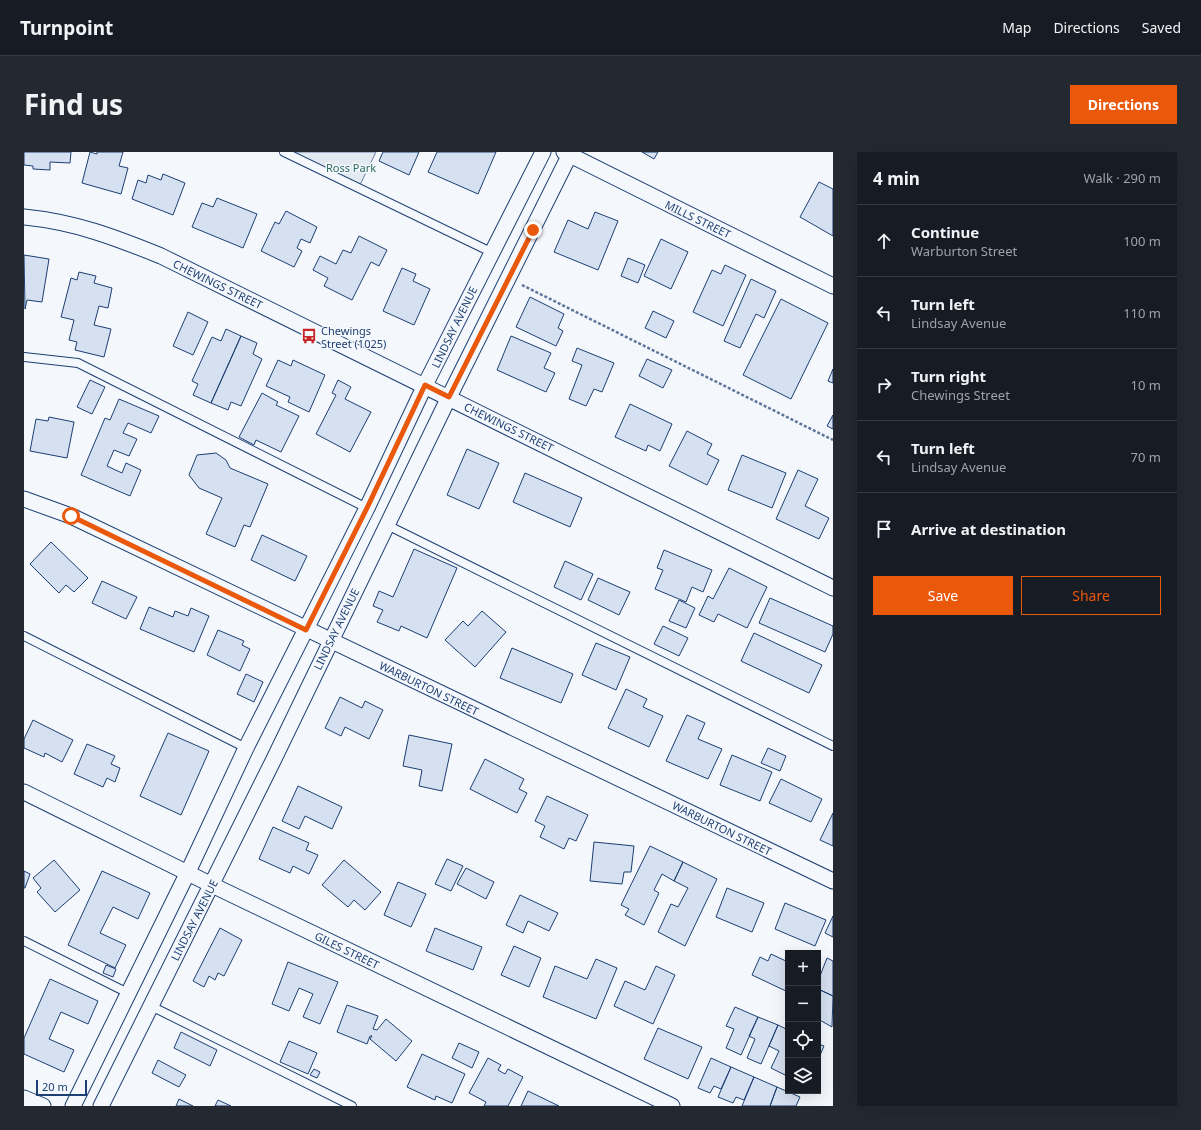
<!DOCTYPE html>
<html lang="en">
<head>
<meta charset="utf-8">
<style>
	:root { --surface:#171b24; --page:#242831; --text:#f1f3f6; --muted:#9ea1a6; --line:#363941; --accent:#ea580c }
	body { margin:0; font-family:"Noto Sans",sans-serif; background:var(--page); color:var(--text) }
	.controls { position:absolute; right:12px; bottom:12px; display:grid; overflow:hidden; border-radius:0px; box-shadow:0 4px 16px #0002 }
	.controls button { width:36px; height:36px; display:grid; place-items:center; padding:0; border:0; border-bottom:1px solid var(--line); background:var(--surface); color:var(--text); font:20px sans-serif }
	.scale { position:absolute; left:12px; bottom:10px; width:51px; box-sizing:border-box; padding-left:4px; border:2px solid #1d3f73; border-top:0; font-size:11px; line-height:14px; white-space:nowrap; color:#1d3f73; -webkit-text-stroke:3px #f4f7fb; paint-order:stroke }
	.stop { position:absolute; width:12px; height:12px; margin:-9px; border:3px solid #ea580c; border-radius:50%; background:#fff }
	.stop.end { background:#ea580c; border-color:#fff; box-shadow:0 1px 4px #0008 }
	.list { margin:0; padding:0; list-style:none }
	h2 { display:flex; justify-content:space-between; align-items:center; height:52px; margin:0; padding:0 16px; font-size:17px }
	h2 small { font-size:13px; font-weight:400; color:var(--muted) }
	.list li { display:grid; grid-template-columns:26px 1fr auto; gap:12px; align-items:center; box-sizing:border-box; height:72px; padding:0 16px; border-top:1px solid var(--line) }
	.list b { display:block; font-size:15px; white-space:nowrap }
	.list p { margin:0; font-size:13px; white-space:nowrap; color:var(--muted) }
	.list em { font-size:13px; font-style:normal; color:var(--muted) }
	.actions { display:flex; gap:8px; padding:12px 16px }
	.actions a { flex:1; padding:9px 0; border:1px solid var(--accent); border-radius:0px; text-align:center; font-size:14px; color:var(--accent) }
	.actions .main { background:var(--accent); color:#fff }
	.icon { flex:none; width:22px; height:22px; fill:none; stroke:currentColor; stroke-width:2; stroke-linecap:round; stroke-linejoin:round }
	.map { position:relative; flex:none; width:809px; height:954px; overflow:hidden; border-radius:0px }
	header { display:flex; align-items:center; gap:24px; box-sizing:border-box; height:56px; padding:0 20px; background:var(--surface); border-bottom:1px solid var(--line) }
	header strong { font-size:19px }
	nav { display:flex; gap:22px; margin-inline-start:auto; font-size:14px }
	.intro { display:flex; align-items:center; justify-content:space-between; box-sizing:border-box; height:96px; padding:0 24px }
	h1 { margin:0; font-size:28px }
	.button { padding:10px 18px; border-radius:0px; background:var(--accent); color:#fff; font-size:14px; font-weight:700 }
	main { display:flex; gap:24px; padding:0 24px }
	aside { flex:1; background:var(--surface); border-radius:0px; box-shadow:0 4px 16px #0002 }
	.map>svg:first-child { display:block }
	.green { fill:#e3e9f0; stroke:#687fa3 }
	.building { fill:#d5e0f0; stroke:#1d3f73 }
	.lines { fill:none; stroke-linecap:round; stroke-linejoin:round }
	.lane-casing { stroke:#1d3f73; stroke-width:10 }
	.street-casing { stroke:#1d3f73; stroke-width:17 }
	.path { stroke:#5e769c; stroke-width:2.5; stroke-dasharray:3 2; stroke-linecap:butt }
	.lane { stroke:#f4f7fb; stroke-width:8 }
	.street { stroke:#f4f7fb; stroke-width:15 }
	.route { stroke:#ea580c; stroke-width:5 }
	.labels { text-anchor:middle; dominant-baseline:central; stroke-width:3; stroke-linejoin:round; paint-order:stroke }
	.park-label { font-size:11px; fill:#2c6c60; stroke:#f4f7fb }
	.street-label { font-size:11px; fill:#1d3f73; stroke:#f4f7fb }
	.poi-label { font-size:11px; fill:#1d3f73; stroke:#f4f7fb; text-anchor:start }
</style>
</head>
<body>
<header>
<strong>Turnpoint</strong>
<nav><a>Map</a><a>Directions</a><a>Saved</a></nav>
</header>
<div class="intro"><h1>Find us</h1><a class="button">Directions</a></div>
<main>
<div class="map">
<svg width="809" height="954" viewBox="0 0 809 954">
	<rect width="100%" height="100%" fill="#f4f7fb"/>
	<path class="green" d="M263,0h89l-17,35z"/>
	<path class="building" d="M0,0h47l-1,11 -20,-1v8l-17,-1v-3l-9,-1z
		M66,0l7,2v-2h26l-4,14 9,2 -7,26 -39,-11z
		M359,0h36l-10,23 -30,-14z
		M413,0h59l-18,42 -50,-22z
		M618,0h16l-4,7z
		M139,22l22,9 -12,32 -41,-16 6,-19 8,3 2,-8 13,5z
		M795,30l14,7v47l-33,-19z
		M193,46l40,16 -14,34 -51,-21 10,-24 11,4z
		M262,59l31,16 -7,16 -9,-4 -4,9 5,3 -8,16 -33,-16 14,-29 4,2z
		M571,60l23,9 -20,49 -44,-18 14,-32 20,9z
		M335,84l28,14 -8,16 -8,-4 -19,38 -28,-14 4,-8 -15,-8 7,-14 16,8 7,-14 8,3z
		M637,87l27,13 -17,37 -27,-13z
		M0,103l25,4 -7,43 -15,-2 -2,9z
		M604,106l17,7 -7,18 -17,-7z
		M701,113l21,10 -23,51 -30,-14 19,-42 9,4z
		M378,116l14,6 -3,7 17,8 -16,36 -31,-14z
		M55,120l17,4 -2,7 18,5 -4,20 -9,-2 -5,19 17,4 -7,28 -29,-7 2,-8 -8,-2 5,-20 -13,-3 10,-39 6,2z
		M727,127l25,12 -12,27 -8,-4 -16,34 -16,-7z
		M506,145l34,17 -6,14 5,3 -7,15 -40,-19z
		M757,147l47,24 -37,76 -48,-24z
		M629,159l21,10 -8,17 -21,-10z
		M164,160l20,10 -15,33 -20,-9z
		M202,177l15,7 -30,67 -18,-8 5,-11 -6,-3 20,-44 9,4z
		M217,184l16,7 -4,11 9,5 -21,47 -10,-4 -3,8 -17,-7z
		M487,184l40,17 -7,15 11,5 -9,19 -49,-22z
		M553,196l37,15 -12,29 -8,-3 -8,17 -17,-7 13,-34 -10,-4z
		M623,207l25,11 -9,18 -24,-12z
		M254,208l13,6 2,-6 32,15 -16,37 -21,-10 2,-5 -24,-11z
		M809,217v14l-5,-2z
		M66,228l15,7 -13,27 -15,-7z
		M314,228l13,7 -6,12 26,13 -21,40 -34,-18 20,-39 -4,-2z
		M238,241l16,9 -2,3 23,11 -18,36 -25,-12 -2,5 -15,-8z
		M95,247l40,17 -8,17 -23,-10 -5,10 14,6 -8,17 -15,-6 -7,16 15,7 4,-10 15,7 -11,26 -49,-21 24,-57 5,2z
		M606,252l42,20 -12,27 -12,-6 -2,6 -31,-14z
		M809,263v14l-6,-3z
		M25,265l25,5 -7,36 -37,-7 6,-32 12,2z
		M663,279l25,13 -5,10 12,6 -12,25 -38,-19z
		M443,297l32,14 -20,46 -32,-14z
		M192,301l10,7 4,8 38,16 -18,43 -6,-2 -9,22 -29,-13 16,-36 -23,-10 -10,-13 8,-20z
		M718,303l44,18 -14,35 -44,-18z
		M774,318l20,9 -13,27 24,12 -10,21 -43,-20z
		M501,321l57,25 -12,29 -57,-25z
		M238,383l45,21 -12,25 -44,-21z
		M27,390l37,36 -14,14 -8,-7 -7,8 -29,-29z
		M390,397l43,19 -30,70 -26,-12 -2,5 -22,-9 6,-12 -10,-4 6,-15 14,6z
		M640,398l48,20 -9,22 -11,-5 -6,15 -31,-13 8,-19 -6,-2z
		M541,409l28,13 -12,26 -27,-13z
		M705,416l38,19 -20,41 -29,-14 -4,8 -15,-7 9,-19 5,3z
		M574,426l32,14 -11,23 -31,-15z
		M78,429l35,16 -11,22 -34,-16z
		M746,446l63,28v8l-8,18 -66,-29z
		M655,448l16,8 -9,20 -17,-7z
		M125,455l24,10 2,-6 13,5 3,-8 18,8 -15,36 -54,-23z
		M458,459l24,21 -31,35 -30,-27 18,-19 5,5z
		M639,474l25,12 -9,18 -25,-12z
		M194,478l26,11 -2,4 8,4 -10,22 -33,-16z
		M730,481l68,32 -13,28 -68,-32z
		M572,491l34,14 -14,33 -34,-15z
		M488,496l61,26 -12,29 -61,-25z
		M222,522l17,8 -9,20 -17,-8z
		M602,537l21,10 -4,8 20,9 -14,31 -41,-19z
		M316,545l22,11 3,-7 18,9 -14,29 -24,-12 -4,9 -16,-8z
		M663,563l18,8 -7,16 24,10 -14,30 -42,-18z
		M9,568l40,20 -11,22 -17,-9 -1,4 -20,-9v-9z
		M144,581l41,18 -28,64 -41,-19z
		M385,583l43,9 -10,47 -23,-5 3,-16 -19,-4z
		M63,592l28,12 -4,8 9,4 -5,14 -8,-4 -4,9 -29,-13z
		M744,596l18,8 -6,15 -19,-8z
		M708,603l40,17 -12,29 -40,-16z
		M461,607l39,20 -5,10 8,4 -10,20 -47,-24z
		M757,627l41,20 -11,23 -42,-19z
		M274,634l44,21 -10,22 -27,-13 -6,13 -17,-8z
		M523,644l41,19 -12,26 -7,-3 -5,11 -24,-12 5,-11 -10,-5z
		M809,661v33l-13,-6z
		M249,675l36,16 -3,7 12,5 -9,19 -16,-8 -3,7 -31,-14z
		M570,690l40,4 -3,26h-7l-2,12 -32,-3z
		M626,694l33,16 -9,19 -12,-7 -8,16 5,3 -15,32 -19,-10 4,-6 -8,-4z
		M423,707l16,7 -12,25 -16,-7z
		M30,708l26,30 -25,22 -18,-20 4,-4 -8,-10z
		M320,708l37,32 -16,18 -11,-10 -6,7 -26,-22z
		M659,710l34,17 -32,67 -27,-14 13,-28 7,3 10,-19 -14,-7z
		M442,716l28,14 -8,17 -29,-15z
		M0,719l6,3 -5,14h-1z
		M78,719l48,22 -12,26 -25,-12 -13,26 26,12 -11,23 -47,-23z
		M374,730l28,12 -15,33 -27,-12z
		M703,736l37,15 -12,29 -36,-15z
		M496,743l38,18 -9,18 -21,-10 -5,12 -17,-8z
		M761,751l41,17 -11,26 -40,-17z
		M809,764v21l-8,-4z
		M196,776l22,12 -18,36 -6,-3 -3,7 -6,-4 -5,11 -11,-6z
		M411,776l47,19 -9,23 -47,-19z
		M490,794l27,12 -12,29 -28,-12z
		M747,802l17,8v30l-36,-17 8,-18 8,4z
		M803,806l6,3v35l-15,-7v-8z
		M572,807l21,9 -21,51 -53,-22 12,-31 32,13z
		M264,810l50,20 -18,42 -17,-7 10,-23 -14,-6 -10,23 -17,-7z
		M82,813l10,4 -3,8 -10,-4z
		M632,814l19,9 -22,49 -39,-18 11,-25 20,9z
		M26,827l48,22 -10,23 -27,-12 -12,27 25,11 -10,22 -40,-18v-16z
		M794,837l15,7 -1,31 -14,-8z
		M323,853l31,11 -5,13 4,1 9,-11 26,22 -16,20 -26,-22 2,-3h-2l-3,8 -30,-12z
		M711,855l23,10 -17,38 -15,-7 8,-19 -8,-3z
		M734,865l20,8 -17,39 -14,-6 8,-19 -6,-3z
		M754,873l10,5v40l-3,5 -14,-7 8,-17 -10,-5z
		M634,876l44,19 -14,32 -44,-20z
		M157,880l36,18 -7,16 -36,-18z
		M265,889l28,12 -9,21 -28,-12z
		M435,891l20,9 -7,16 -20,-10z
		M794,892l6,2 -6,14z
		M398,902l43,20 -13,29 -16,-7 -1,4 -28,-13z
		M464,906l13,7 -3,5 7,4 3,-5 15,8 -15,29h-24l2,-4 -17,-9z
		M687,906l20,9 -10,22 -7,-3 -4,7 -12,-5z
		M134,908l28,15 -7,12 -27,-14z
		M707,915l23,10 -10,23 -8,-3 -3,6 -15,-6z
		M290,917l6,3 -3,6 -7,-3z
		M730,925l23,10 -7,19h-28z
		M753,935l23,10 -4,9h-26z
		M504,939l31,15h-38z
		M155,947l14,7h-17z
		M194,948l13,6h-16z"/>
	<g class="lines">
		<defs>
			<path id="lane" d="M260,0l207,100
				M0,205l54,6 289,145
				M363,373l446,221
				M0,484l222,112
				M0,789l104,52
				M127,854l201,100"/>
			<path id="street" d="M540,0l269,134
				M0,65c51,5 90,20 137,39l672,332
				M0,347l47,17 762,365
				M0,640l188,93 460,221
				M0,946l19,8
				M49,954l115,-234 58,-124 121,-240 58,-123 118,-233
				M77,954l172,-345 176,-364 122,-245"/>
		</defs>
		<use href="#lane" class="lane-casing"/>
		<use href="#street" class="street-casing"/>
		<path class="path" d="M498,133l311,155"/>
		<use href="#lane" class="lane"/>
		<use href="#street" class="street"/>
	</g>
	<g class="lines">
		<path class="route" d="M47,364l235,114 61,-122 58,-123 24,12 84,-167"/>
	</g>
	<defs>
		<symbol id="bus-bare" viewBox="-9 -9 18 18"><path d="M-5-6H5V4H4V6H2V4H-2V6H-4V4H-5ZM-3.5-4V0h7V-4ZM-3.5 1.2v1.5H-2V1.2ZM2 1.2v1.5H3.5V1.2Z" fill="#c62828" stroke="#f4f7fb" stroke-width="2.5" paint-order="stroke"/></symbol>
	</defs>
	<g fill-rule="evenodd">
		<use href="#bus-bare" x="274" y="173" width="22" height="22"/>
	</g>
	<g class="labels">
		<g class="park-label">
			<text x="327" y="15">Ross Park</text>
		</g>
		<g class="street-label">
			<text transform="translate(674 67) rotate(26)">MILLS STREET</text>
			<text transform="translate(194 132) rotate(26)">CHEWINGS STREET</text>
			<text transform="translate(430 175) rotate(-64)">LINDSAY AVENUE</text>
			<text transform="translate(485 275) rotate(26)">CHEWINGS STREET</text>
			<text transform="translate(312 477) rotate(-64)">LINDSAY AVENUE</text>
			<text transform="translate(405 536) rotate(26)">WARBURTON STREET</text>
			<text transform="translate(698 676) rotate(26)">WARBURTON STREET</text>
			<text transform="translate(170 768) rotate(-63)">LINDSAY AVENUE</text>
			<text transform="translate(323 798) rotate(26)">GILES STREET</text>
		</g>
		<g class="poi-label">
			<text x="297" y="178">Chewings<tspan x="297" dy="13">Street (1025)</tspan></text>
		</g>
	</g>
</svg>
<div class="controls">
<button>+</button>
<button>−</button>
<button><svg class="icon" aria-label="locate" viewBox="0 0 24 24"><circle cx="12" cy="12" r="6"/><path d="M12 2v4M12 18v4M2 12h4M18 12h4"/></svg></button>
<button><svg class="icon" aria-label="layers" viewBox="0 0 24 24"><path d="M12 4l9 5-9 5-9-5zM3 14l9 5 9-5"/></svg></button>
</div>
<div class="scale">20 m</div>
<div class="stop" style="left:47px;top:364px"></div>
<div class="stop end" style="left:509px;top:78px"></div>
</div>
<aside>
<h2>4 min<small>Walk · 290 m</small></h2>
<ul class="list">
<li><svg class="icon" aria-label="ahead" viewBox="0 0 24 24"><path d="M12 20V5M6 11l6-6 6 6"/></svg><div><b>Continue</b><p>Warburton Street</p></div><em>100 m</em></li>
<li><svg class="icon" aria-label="left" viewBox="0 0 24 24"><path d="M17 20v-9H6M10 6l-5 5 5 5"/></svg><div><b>Turn left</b><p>Lindsay Avenue</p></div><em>110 m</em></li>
<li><svg class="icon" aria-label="right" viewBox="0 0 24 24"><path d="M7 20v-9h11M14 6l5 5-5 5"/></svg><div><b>Turn right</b><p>Chewings Street</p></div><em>10 m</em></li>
<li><svg class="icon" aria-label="left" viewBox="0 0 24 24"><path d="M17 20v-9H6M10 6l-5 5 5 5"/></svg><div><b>Turn left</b><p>Lindsay Avenue</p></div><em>70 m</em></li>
<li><svg class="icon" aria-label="arrive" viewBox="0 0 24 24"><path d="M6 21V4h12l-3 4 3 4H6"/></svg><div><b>Arrive at destination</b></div></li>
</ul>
<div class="actions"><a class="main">Save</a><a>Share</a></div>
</aside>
</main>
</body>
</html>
